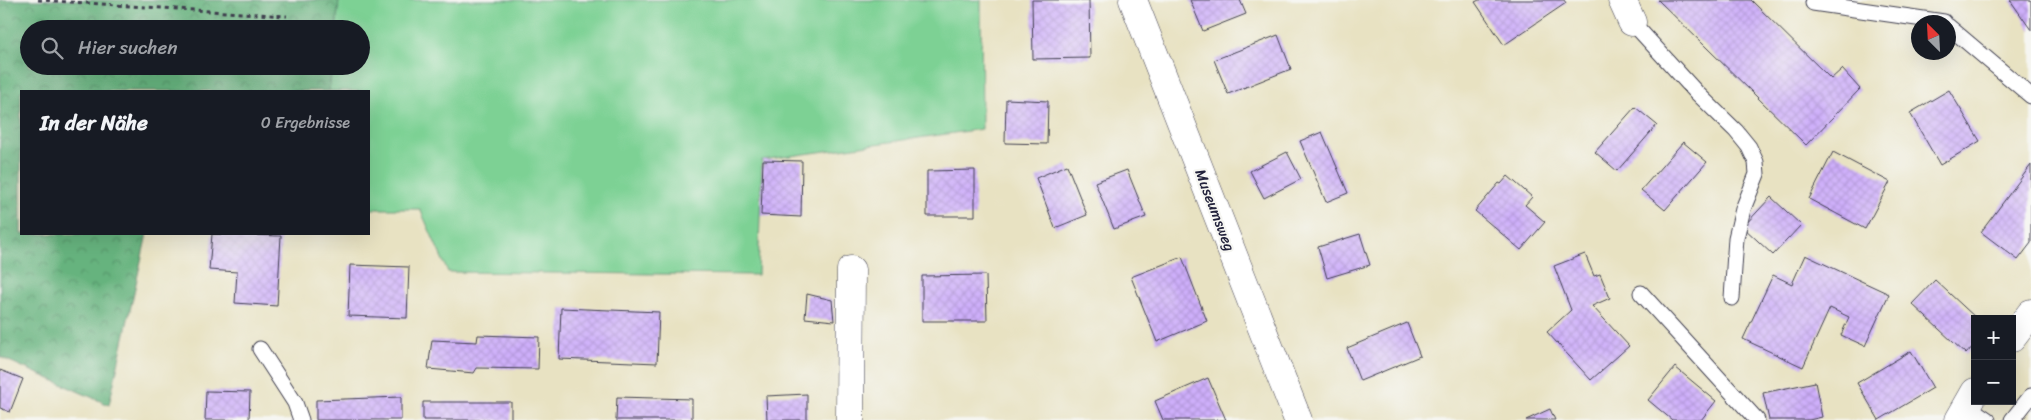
<!DOCTYPE html>
<html lang="de">
<head>
<meta charset="utf-8">
<style>
	:root { --surface:#171b24; --page:#242831; --text:#f1f3f6; --muted:#9ea1a6; --line:#363941 }
	body { margin:0; font-family:Sriracha,sans-serif; background:var(--page); color:var(--text) }
	.controls { position:absolute; right:15px; bottom:15px; display:grid; overflow:hidden; border-radius:0px; box-shadow:0 5px 20px #0002 }
	.controls button { width:45px; height:45px; display:grid; place-items:center; padding:0; border:0; border-bottom:1px solid var(--line); background:var(--surface); color:var(--text); font:25px sans-serif }
	.compass { position:absolute; left:1911px; top:15px; width:45px; height:45px; border-radius:50%; background:var(--surface); box-shadow:0 5px 20px #0002; rotate:336deg }
	.list { margin:0; padding:0; list-style:none }
	h2 { display:flex; justify-content:space-between; align-items:center; height:65px; margin:0; padding:0 20px; font-size:21px }
	h2 small { font-size:16px; font-weight:400; color:var(--muted) }
	.icon { flex:none; width:28px; height:28px; fill:none; stroke:currentColor; stroke-width:2; stroke-linecap:round; stroke-linejoin:round }
	.map { position:relative; flex:none; width:2031px; height:420px; overflow:hidden }
	.search { position:absolute; background:var(--surface); box-shadow:0 5px 20px #0002; left:20px; top:20px; width:350px; height:55px; display:flex; align-items:center; gap:12px; box-sizing:border-box; padding:0 18px; border-radius:28px; color:var(--muted); font-size:19px }
	.panel { position:absolute; background:var(--surface); box-shadow:0 5px 20px #0002; left:20px; top:90px; width:350px; height:145px; border-radius:0px }
	.map>svg:first-child { display:block }
	.grass { fill:#7dd194; stroke:#507a68 }
	.forest { fill:url(#forest-crowns); stroke:#446a5c }
	.building { fill:url(#building-cross-hatch) }
	.lines { fill:none; stroke-linecap:round; stroke-linejoin:round }
	.lane-casing { stroke:#403f4f; stroke-width:17 }
	.street-casing { stroke:#403f4f; stroke-width:29 }
	.secondary-casing { stroke:#403f4f; stroke-width:29 }
	.path { stroke:#403f4f; stroke-width:3; stroke-dasharray:4 4; stroke-linecap:butt }
	.lane { stroke:#fff; stroke-width:15 }
	.street { stroke:#fff; stroke-width:28 }
	.secondary { stroke:#fff; stroke-width:28 }
	.labels { text-anchor:middle; dominant-baseline:central; stroke-width:4.5; stroke-linejoin:round; paint-order:stroke }
	.street-label { font-size:15px; fill:#22223b; stroke:#f6f6f2 }
</style>
</head>
<body>
<div class="map">
<svg width="2031" height="420" viewBox="0 0 2031 420">
	<defs>
		<pattern id="forest-crowns" width="20" height="18" patternUnits="userSpaceOnUse" patternTransform="scale(1.25)"><rect width="20" height="18" fill="#66b37e"/><path d="M2 6a3 3 0 1 1 6 0M12 15a3 3 0 1 1 6 0" fill="none" stroke="#549168"/></pattern>
		<pattern id="building-cross-hatch" width="8" height="8" patternUnits="userSpaceOnUse" patternTransform="scale(1.25)"><rect width="8" height="8" fill="#ceaffa"/><path d="M0 0l8 8M0 8l8-8" fill="none" stroke="#b196d7"/></pattern>
	</defs>
	<rect width="100%" height="100%" fill="#f6f6f2"/>
	<filter id="ink" filterUnits="userSpaceOnUse"><feTurbulence type="fractalNoise" baseFrequency=".02" numOctaves="2"/><feDisplacementMap in="SourceGraphic" scale="10" xChannelSelector="R" yChannelSelector="G"/><feConvolveMatrix kernelMatrix="1 2 1 2 8 2 1 2 1" color-interpolation-filters="sRGB"/></filter>
	<filter id="wash" filterUnits="userSpaceOnUse"><feTurbulence type="fractalNoise" baseFrequency=".0096" numOctaves="4" result="noise"/><feDisplacementMap in="SourceGraphic" scale="20" xChannelSelector="R" yChannelSelector="G"/><feGaussianBlur stdDeviation="1.12" result="paint"/><feColorMatrix in="noise" values="0 0 0 0 0 0 0 0 0 0 0 0 0 0 0 0 0 1.4 0 .05"/><feComposite in="paint" operator="in"/></filter>
	<g filter="url(#wash)">
		<rect width="100%" height="100%" fill="#e8e2c2"/>
		<path class="grass" d="M339,0h642l1,129 -220,31 -4,115 -310,-3 -28,-63h-51v-118h-40l3,-25h29v-37h-25z"/>
		<path class="forest" d="M0,0h339l-3,29h-307v37h303l-3,25h-308v143h126l-38,171 -109,-48z"/>
		<g id="blocks">
			<path class="building" d="M1032,0h57l1,58 -57,1z
				M1190,0h50l6,14 -43,17z
				M1479,0h85l2,3 -62,42 -29,-43z
				M1658,0h93l80,79 11,-10 18,20 -54,56z
				M2010,0h21v30l-16,-23z
				M1278,35l13,34 -63,25 -14,-34z
				M1949,90l31,51 -40,24 -30,-52z
				M1006,99l42,2 -1,43 -42,-1z
				M1635,107l22,18 -40,46 -22,-19z
				M1322,132l26,61 -22,9 -26,-61z
				M1683,142l24,20 -42,48 -24,-20z
				M1287,152l14,27 -37,19 -14,-27z
				M1833,152l57,30 -25,47 -56,-30z
				M763,160l39,1 -1,56 -40,-2z
				M1067,165l20,50 -32,13 -19,-50z
				M2031,165v78l-13,17 -37,-28z
				M975,170v46h-48v-45z
				M1127,170l19,47 -32,12 -19,-47z
				M1508,176l24,21 -7,8 20,17 -24,28 -46,-39 24,-28 2,1z
				M1771,197l30,28 -28,30 -30,-28z
				M212,234l69,2 -4,70 -42,-3 2,-31 -28,-2z
				M1360,234l10,31 -43,13 -9,-31z
				M1585,254l9,22 6,-2 10,24 -18,8 37,40 -38,34 -44,-48 24,-22 -17,-44z
				M1805,255l84,39 -24,52 -24,-11 8,-18 -19,-9 -27,59 -60,-28 30,-64 19,9z
				M1182,257l25,64 -50,21 -26,-65z
				M350,265l59,2 -2,51 -59,-2z
				M986,275l1,46h-65v-45z
				M1935,280l42,39h-2v25l-9,10 -54,-50z
				M807,294l25,6 2,21 -29,-3z
				M561,308l98,4 -2,51 -98,-4z
				M1407,323l13,33 -60,25 -13,-33z
				M478,335l61,2 -1,32 -61,-1 -3,5 -46,-4 4,-29 45,2z
				M1911,351l22,37 -54,32 -22,-37z
				M1675,367l41,34 -15,19h-29l-24,-20z
				M0,370l23,9 -13,33 -10,-4z
				M1208,378l18,42h-63l-8,-19z
				M1815,382l7,35 -13,3h-40l-6,-27z
				M206,391l44,1 -1,28h-44z
				M807,394v26h-40l-1,-24z
				M401,397v23h-85v-20z
				M617,397l75,2v21h-76z
				M423,402h88v18h-88z
				M1550,409l5,11h-29z"/>
		</g>
	</g>
	<g filter="url(#ink)">
		<use href="#blocks" fill-opacity="0" stroke="#403f4f" stroke-width="1"/>
		<g class="lines">
			<defs>
				<path id="lane" d="M1813,3l131,19
					M1632,22l64,70 40,39 13,16 7,15 1,12 -14,35 -7,29 -4,60
					M1948,26l83,70
					M1641,293l116,127
					M260,349l35,54 6,17
					M1966,405l22,15
					M2012,420l19,-24"/>
				<path id="street" d="M1133,0l165,420
					M1622,0l10,22
					M850,420l1,-150"/>
				<path id="secondary" d="M2012,338l19,-25
					M1959,420l16,-28"/>
			</defs>
			<use href="#lane" class="lane-casing"/>
			<use href="#street" class="street-casing"/>
			<use href="#secondary" class="secondary-casing"/>
			<path class="path" d="M38,0l249,16"/>
			<use href="#lane" class="lane"/>
			<use href="#street" class="street"/>
			<use href="#secondary" class="secondary"/>
		</g>
	</g>
	<g class="labels">
		<g class="street-label">
			<text transform="translate(1215 210) rotate(69)">Museumsweg</text>
		</g>
	</g>
</svg>
<div class="controls">
<button>+</button>
<button>−</button>
</div>
<svg class="compass" viewBox="-18 -18 36 36"><path d="M0-13l5 13h-10z" fill="#e53935"/><path d="M0 13l5-13h-10z" fill="#9ea1a6"/></svg>
<div class="search"><svg class="icon" aria-label="search" viewBox="0 0 24 24"><circle cx="10" cy="10" r="6"/><path d="M15 15l6 6"/></svg>Hier suchen</div>
<section class="panel">
<h2>In der Nähe<small>0 Ergebnisse</small></h2>
<ul class="list">
</ul>
</section>
</div>
</body>
</html>
